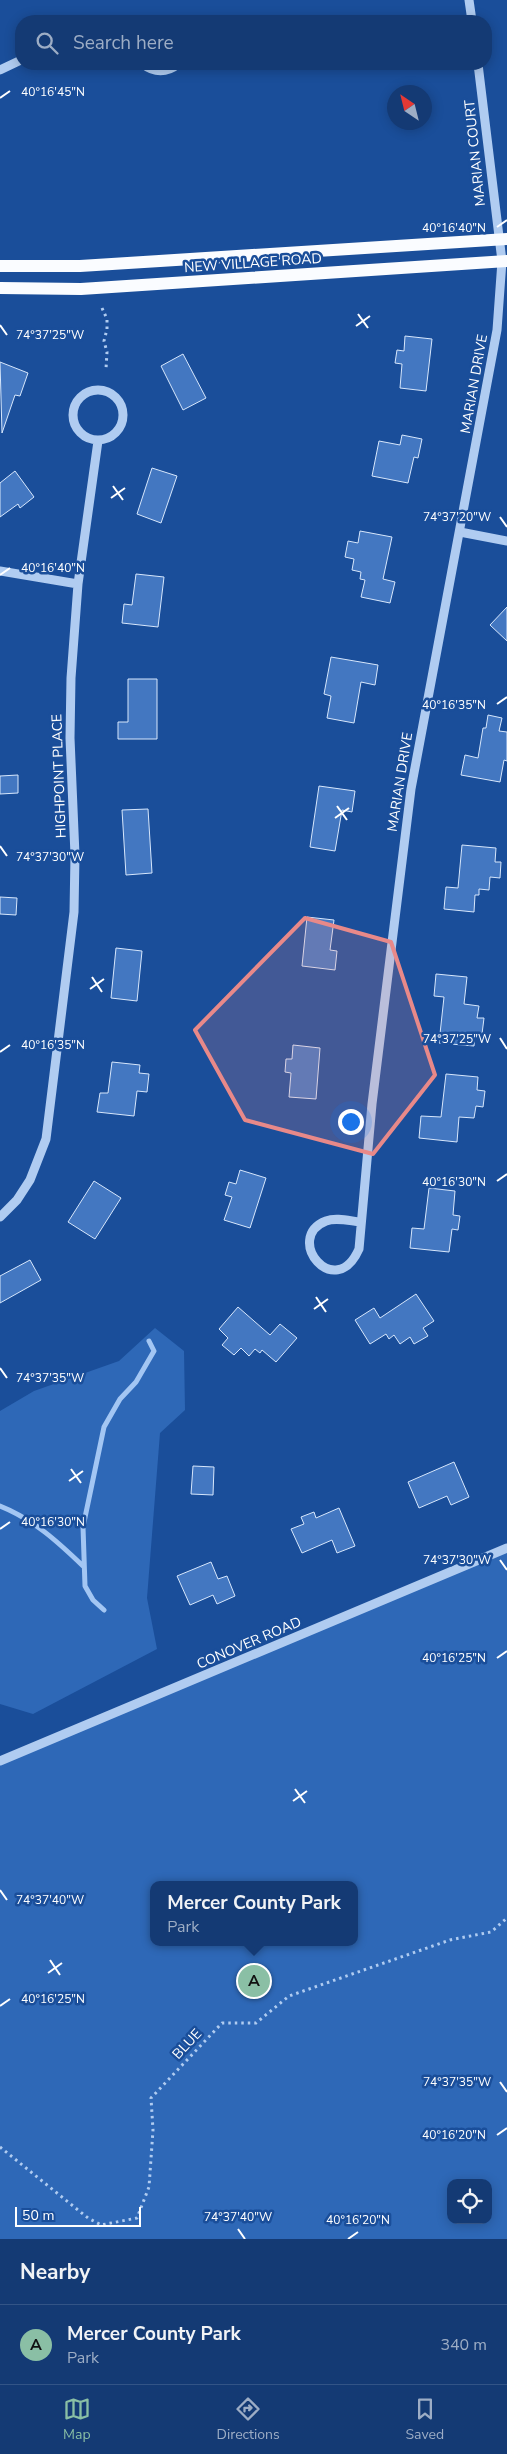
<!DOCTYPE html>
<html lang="en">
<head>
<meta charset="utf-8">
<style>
	:root { --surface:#143a74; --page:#1d4179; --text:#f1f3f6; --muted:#9dadc5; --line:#335486; --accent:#8abfa5 }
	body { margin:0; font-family:"Nunito Sans",sans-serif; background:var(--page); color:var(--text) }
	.controls { position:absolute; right:15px; bottom:15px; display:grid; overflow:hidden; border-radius:10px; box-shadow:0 2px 12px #0003 }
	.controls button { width:45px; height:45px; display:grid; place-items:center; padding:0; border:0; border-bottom:1px solid var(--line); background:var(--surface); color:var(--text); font:25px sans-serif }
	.compass { position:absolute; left:387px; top:85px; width:45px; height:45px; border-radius:50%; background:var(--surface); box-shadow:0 2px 12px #0003; rotate:325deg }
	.scale { position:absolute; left:15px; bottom:12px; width:126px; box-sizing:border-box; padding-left:5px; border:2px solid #fff; border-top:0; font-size:14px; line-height:18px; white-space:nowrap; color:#fff; -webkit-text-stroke:4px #1a4e9a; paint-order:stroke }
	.you { position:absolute; left:350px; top:1121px; width:18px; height:18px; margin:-12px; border:4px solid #fff; border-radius:50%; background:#1a73e8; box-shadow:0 0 0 8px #1a73e833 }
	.badge { display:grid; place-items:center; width:32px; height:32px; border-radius:50%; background:var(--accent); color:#111; font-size:16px; font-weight:700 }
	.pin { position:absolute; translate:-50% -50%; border:2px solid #fff; box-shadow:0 1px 5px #0006 }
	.popup { position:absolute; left:150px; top:1881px; width:208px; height:65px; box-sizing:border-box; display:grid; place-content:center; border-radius:10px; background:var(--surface); filter:drop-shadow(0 1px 4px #0005); font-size:16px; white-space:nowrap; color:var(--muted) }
	.popup b { font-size:19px; color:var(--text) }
	.popup::after { content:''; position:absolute; left:50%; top:100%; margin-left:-10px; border:10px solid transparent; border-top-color:var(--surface) }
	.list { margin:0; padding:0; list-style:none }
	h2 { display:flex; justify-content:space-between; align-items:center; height:65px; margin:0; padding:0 20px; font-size:21px }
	h2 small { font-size:16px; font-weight:400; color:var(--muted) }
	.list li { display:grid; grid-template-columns:32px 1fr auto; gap:15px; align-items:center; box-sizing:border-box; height:80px; padding:0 20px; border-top:1px solid var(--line) }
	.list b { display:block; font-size:19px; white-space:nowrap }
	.list p { margin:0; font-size:16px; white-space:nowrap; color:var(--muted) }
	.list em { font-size:16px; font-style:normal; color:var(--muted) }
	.icon { flex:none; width:28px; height:28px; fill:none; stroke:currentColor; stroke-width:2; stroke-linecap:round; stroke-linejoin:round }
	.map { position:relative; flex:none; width:507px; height:2239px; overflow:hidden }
	.search { position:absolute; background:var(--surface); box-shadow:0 2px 12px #0003; left:15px; right:15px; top:15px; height:55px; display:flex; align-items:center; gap:12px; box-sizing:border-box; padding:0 18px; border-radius:20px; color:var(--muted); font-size:19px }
	.sheet { height:145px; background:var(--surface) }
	nav { display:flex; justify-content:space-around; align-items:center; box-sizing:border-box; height:70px; border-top:1px solid var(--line); background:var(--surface); font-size:14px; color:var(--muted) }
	nav a { display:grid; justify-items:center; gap:2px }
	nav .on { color:var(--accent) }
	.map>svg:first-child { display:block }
	.green { fill:#2e68b7; fill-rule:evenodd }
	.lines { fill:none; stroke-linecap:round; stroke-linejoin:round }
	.stream { stroke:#a3c6f3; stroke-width:5 }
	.building { fill:#4377c1; stroke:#d7e7fc }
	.path { stroke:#b0ccf1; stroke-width:3; stroke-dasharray:2.5 4; stroke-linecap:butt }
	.minor { stroke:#b0ccf1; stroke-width:9 }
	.major { stroke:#fafcff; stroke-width:12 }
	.marked { fill:#e88989; fill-opacity:0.2; stroke:#e88989; stroke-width:4; stroke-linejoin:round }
	.ticks { fill:none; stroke:#fff; stroke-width:2 }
	.labels { text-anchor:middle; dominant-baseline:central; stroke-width:5; stroke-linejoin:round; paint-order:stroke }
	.street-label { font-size:14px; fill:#fff; stroke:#1a4e9a }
	.ticks-label { font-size:12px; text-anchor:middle; fill:#fff; stroke:#1a4e9a; stroke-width:5; stroke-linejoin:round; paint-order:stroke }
</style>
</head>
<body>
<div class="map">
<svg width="507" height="2239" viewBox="0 0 507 2239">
	<rect width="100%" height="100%" fill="#1a4e9a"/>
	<path class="green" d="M155,1328l29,23 1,59 -25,23 -13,165 10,51 -124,65 -33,-10v-293l34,-20 85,-30z
		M507,1550v689h-507v-475zM154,1885h200v57h-200zM451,2183h37v37h-37z"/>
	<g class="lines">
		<path class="stream" d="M0,1506c33,13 58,36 83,60
			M104,1610l-11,-10 -8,-14 -2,-59 21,-100 16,-28 16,-17 18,-31 -5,-10"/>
	</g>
	<path class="building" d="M405,336l27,3 -6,52 -26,-3 2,-24 -7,-1 2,-13 7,1z
		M183,354l23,44 -23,12 -22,-44z
		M0,362l28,11 -8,23 -5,-1 -13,38z
		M402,435l20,4 -4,19 -4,-1 -6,26 -36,-7 7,-35 21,4z
		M152,468l25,8 -16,47 -24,-9z
		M15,471l19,26 -14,11 -2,-4 -18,13v-34z
		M360,531l32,6 -9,42 12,3 -5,21 -29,-6 4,-17 -5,-1 1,-7 -9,-2 2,-11 -9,-2 3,-16 10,2z
		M136,574l28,3 -6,50 -36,-4 2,-19 8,1z
		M507,607v34l-17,-16z
		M331,657l47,8 -3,20 -14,-3 -7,41 -27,-5 4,-22 -7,-2z
		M128,679h29v60h-39v-17h10z
		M488,715l14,3 -3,13 8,1v29l-3,-1 -4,22 -39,-7 4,-20 13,3 5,-30h3z
		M18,775v18l-18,1v-18z
		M319,786l36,5 -3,21 -10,-2 -7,41 -25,-4z
		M148,809l4,64 -26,2 -4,-65z
		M462,845l34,3 -1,14h6l-1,16 -10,-1 -1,13 -10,-1v6h-4l-1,17 -30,-3 2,-22 12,1z
		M0,897l17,1 -1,17 -16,-1z
		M307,917l27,3 -4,30 7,1 -2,19 -33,-4z
		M116,948l26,3 -5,50 -26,-3z
		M436,974l31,3 -3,27 15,2 -2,12h7l-2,16 -7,-1 -1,13 -35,-3 5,-46 -10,-1z
		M293,1045l27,3 -4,51 -27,-2 2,-24 -6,-1 1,-13h6z
		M112,1062l28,3 -1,8 10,1 -2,18 -10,-1 -3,25 -37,-4 3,-19h8z
		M446,1074l32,3 -1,13 8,1 -2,16 -7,-1 -2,12 -15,-1 -2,25 -38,-4 2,-22 20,1z
		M240,1170l26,8 -16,50 -26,-8 8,-23 -7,-2 4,-13 7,2z
		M94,1181l27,17 -26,41 -27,-17z
		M429,1188l26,3 -2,24 7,1 -2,14 -6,-1 -3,23 -39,-4 2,-20 12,1z
		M30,1260l11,20 -41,23v-27z
		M416,1294l18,27 -11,7 5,8 -14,8 -4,-7 -10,7 -6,-9 -5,4 -3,-5 -16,10 -15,-24 19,-12 6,10z
		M238,1307l32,28 10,-11 17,14 -21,24 -14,-12 -2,3 -5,-4 -6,7 -8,-8 -7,7 -12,-10 6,-7 -9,-9z
		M454,1462l15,35 -18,8 -4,-9 -28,12 -11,-26z
		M193,1466l21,1 -1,28 -22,-1z
		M339,1508l16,38 -18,7 -5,-13 -30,13 -11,-24 13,-5 -3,-7 13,-5 2,6z
		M211,1562l7,17 9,-3 8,20 -18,8 -4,-9 -23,10 -13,-29z"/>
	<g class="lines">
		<path class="path" d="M102,308l5,11v10l-3,12 3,11 -1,17
			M0,2147l88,71 13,7 36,-7 12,-31 4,-57 -2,-32 71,-75h34l33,-27 161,-56 41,-8 16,-14"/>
		<path class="minor" d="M469,0l3,21
			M153,21h14
			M143,64c11,9 24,9 35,0
			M0,70l21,-10
			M73 415a25 25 0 1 1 50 0a25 25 0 1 1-50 0Z
			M460,532l47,9
			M0,571l78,13
			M0,1217l17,-17 13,-20 16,-41 28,-227 1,-57 -5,-117 1,-60 7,-94 20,-143
			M360,1222c-10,-1 -24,-5 -34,-1 -43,17 9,82 33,28l13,-145 39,-315 86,-459 5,-69 -24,-197
			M0,1761l507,-213"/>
		<path class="major" d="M0,266h80l427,-27
			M0,288l81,1 426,-28"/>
	</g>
	<path class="marked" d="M305,918l86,24 44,133 -62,79 -128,-34 -50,-90z"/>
	<path class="ticks" d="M0,98l10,-7M497,227l10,-7M358,314l10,14M0,325l7,10M356,326l14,-10M113,486l10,14M111,498l14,-10M500,517l7,10M0,575l10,-7M497,704l10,-7M337,806l10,14M335,818l14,-10M0,846l7,10M92,977l10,15M90,989l14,-10M500,1038l7,11M0,1052l10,-7M497,1181l10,-7M316,1297l10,15M314,1309l14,-10M0,1368l7,10M71,1469l10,14M69,1481l14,-10M0,1529l10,-7M500,1560l7,10M497,1658l10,-7M295,1789l10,14M293,1801l14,-10M0,1890l7,10M50,1960l10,15M48,1973l14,-10M0,2006l10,-7M500,2082l7,10M497,2135l10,-7M238,2229l7,10M348,2239l10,-7"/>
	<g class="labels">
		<g class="street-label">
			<text transform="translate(475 153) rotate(-96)">MARIAN COURT</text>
			<text transform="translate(253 263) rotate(-4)">NEW VILLAGE ROAD</text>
			<text transform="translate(474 384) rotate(-80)">MARIAN DRIVE</text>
			<text transform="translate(59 776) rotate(-92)">HIGHPOINT PLACE</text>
			<text transform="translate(400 782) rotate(-81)">MARIAN DRIVE</text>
			<text transform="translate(249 1643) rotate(-23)">CONOVER ROAD</text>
			<text transform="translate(187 2044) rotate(-47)">BLUE</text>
		</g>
	</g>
	<g class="ticks-label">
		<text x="53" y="96">40°16'45"N</text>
		<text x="454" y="232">40°16'40"N</text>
		<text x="50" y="339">74°37'25"W</text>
		<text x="457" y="521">74°37'20"W</text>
		<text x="53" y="572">40°16'40"N</text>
		<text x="454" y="709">40°16'35"N</text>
		<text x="50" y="861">74°37'30"W</text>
		<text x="457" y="1043">74°37'25"W</text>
		<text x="53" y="1049">40°16'35"N</text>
		<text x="454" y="1186">40°16'30"N</text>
		<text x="50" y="1382">74°37'35"W</text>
		<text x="53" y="1526">40°16'30"N</text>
		<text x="457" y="1564">74°37'30"W</text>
		<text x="454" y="1662">40°16'25"N</text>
		<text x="50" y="1904">74°37'40"W</text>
		<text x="53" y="2003">40°16'25"N</text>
		<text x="457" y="2086">74°37'35"W</text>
		<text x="454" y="2139">40°16'20"N</text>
		<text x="238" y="2221">74°37'40"W</text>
		<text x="358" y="2224">40°16'20"N</text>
	</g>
</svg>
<div class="controls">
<button><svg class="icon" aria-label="locate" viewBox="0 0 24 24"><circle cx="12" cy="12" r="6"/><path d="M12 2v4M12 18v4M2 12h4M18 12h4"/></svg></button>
</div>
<svg class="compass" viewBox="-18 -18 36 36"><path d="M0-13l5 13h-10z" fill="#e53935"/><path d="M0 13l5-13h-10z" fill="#9dadc5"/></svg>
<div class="scale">50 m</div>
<div class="you"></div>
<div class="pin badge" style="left:254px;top:1981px">A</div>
<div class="popup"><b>Mercer County Park</b>Park</div>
<div class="search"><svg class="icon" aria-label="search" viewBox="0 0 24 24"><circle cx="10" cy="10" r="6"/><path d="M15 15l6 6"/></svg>Search here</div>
</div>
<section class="sheet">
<h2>Nearby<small></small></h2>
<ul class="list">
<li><span class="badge">A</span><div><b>Mercer County Park</b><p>Park</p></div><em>340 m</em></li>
</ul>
</section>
<nav>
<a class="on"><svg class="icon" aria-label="map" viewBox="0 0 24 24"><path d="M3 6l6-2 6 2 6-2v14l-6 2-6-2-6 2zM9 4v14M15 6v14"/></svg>Map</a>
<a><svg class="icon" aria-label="directions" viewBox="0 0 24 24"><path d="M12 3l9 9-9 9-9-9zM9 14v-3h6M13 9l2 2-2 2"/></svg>Directions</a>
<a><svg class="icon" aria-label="saved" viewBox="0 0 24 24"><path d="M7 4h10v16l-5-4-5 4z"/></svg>Saved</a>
</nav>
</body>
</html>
